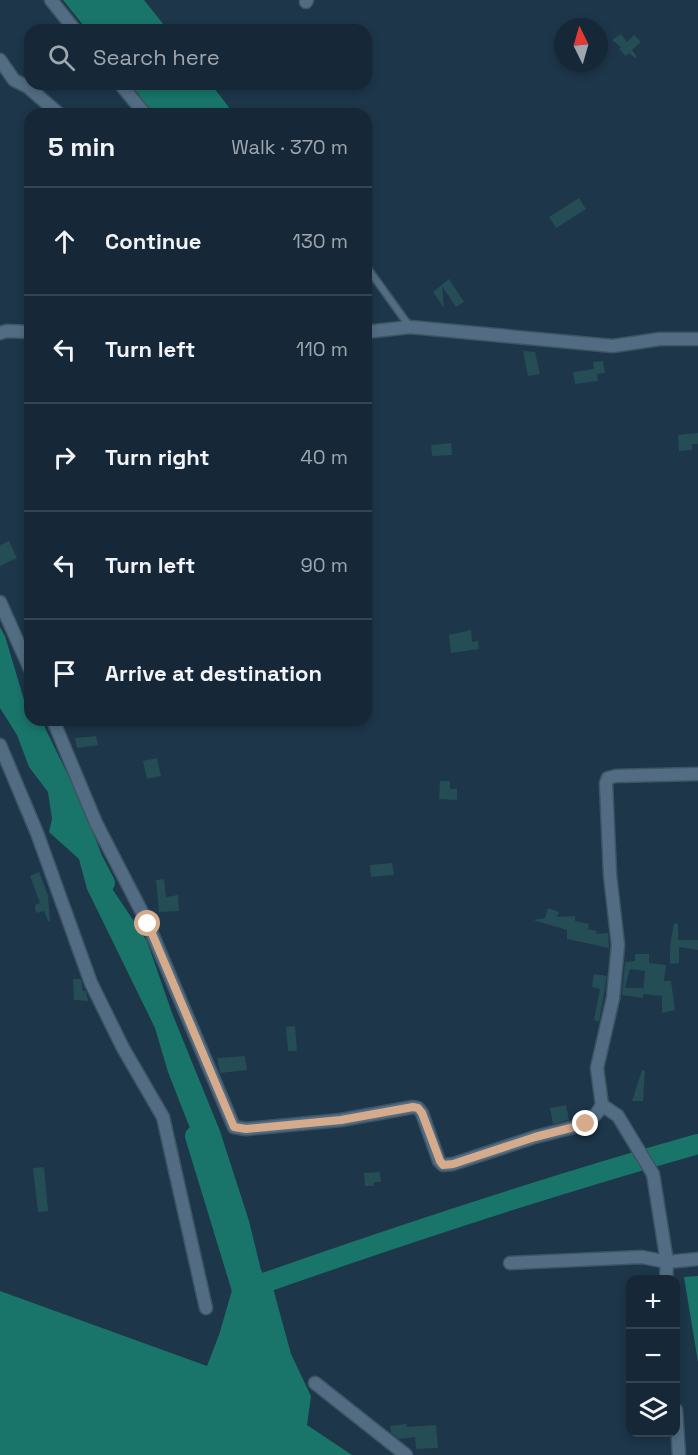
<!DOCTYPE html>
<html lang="en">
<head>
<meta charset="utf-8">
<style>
	:root { --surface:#162838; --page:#1f3040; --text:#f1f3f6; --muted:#9ea6ae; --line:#354453 }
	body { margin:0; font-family:"Space Grotesk",sans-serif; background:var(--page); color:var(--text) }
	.controls { position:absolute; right:18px; bottom:18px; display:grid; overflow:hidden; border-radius:12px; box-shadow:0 3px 9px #0003 }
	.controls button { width:54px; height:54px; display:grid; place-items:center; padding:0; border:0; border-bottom:2px solid var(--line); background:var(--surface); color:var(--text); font:30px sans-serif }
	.compass { position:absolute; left:554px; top:18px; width:54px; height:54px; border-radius:50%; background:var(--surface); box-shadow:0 3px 9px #0003; rotate:355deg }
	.stop { position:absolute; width:18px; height:18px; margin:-14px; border:4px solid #d6ab8b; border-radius:50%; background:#fff }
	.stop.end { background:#d6ab8b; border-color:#fff; box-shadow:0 2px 6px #0008 }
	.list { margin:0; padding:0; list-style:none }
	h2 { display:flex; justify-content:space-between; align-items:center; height:78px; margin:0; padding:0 24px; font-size:26px }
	h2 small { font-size:20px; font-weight:400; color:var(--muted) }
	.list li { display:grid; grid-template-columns:39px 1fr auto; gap:18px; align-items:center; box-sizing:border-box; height:108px; padding:0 24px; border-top:2px solid var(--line) }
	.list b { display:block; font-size:22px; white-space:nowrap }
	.list em { font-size:20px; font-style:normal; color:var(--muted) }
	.icon { flex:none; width:33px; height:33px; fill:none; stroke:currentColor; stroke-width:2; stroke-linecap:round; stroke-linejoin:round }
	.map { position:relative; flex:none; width:698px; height:1455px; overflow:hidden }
	.search { position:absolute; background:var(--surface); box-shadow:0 3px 9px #0003; left:24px; top:24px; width:348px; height:66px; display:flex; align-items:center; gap:15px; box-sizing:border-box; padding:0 21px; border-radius:18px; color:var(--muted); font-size:22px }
	.panel { position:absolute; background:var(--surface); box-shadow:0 3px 9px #0003; left:24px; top:108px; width:348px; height:618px; border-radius:18px }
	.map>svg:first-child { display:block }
	.water { fill:#19756a }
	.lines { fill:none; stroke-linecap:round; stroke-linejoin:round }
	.river { stroke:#19756a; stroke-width:20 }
	.building { fill:#244d55; fill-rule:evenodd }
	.service-casing { stroke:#3e5464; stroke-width:9 }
	.minor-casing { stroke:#3e5464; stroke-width:15 }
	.service { stroke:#526d83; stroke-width:6 }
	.minor { stroke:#526d83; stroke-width:12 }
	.route { stroke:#d6ab8b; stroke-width:8 }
</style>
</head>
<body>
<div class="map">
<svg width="698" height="1455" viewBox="0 0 698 1455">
	<rect width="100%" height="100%" fill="#1d364a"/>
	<path class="water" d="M63,0h81l24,30h-81z
		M130,84h81l23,30h-80z
		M0,627l5,9 25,84 43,88 20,52 54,81 25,72 48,118 29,90 12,49 12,18 18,66 20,42 -4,29 45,30h-352v-164l207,75 12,-31 18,-62 -7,-31 -14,-36 -14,-47 -34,-87 -13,-44 -68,-139 -8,-30 -30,-27 3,-13 -4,-27 -19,-25 -12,-32 -17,-27z
		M698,1276v86l-14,-85z"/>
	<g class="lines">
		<path class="river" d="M30,720l43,88 20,52 12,23
			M195,1136l47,154 1,7
			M244,1290c150,-53 301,-103 454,-146"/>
	</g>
	<path class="building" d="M621,34l6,8 7,-7 7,7 -9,8 5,7 -2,1 -6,-5 -3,3 -7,-7 2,-2 -9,-7z
		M579,198l7,11 -30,19 -7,-11z
		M449,279l15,23 -8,5 -14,-21 2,22 -11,-16z
		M523,351l12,1 5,22 -12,2z
		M603,361l2,12 -8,1 1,7 -23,3 -2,-12 21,-3 -1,-7z
		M698,433v11h-6v6l-13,1 -1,-16z
		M451,443l1,12 -20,1 -1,-11z
		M9,541l8,17 -17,8v-21z
		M471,630l1,12 6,-1 1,8 -28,4 -2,-18z
		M96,736l2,9 -21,3 -2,-10z
		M157,758l4,18 -14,3 -4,-18z
		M440,781h10v8h7v11l-18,-1z
		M392,863l2,12 -23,2 -1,-12z
		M39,872l9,23 2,26h-2l-4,-10 -8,2 -1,-8 5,-2 -10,-27z
		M164,879l2,18 12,-2 1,16 -20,1 -3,-32z
		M548,908l11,4 -2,5 18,-1v5l14,3 -1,5 9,2 -1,3 12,-1 1,15 -42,-9v-9l-34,-10 12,-2z
		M674,923l4,1v16h20v10l-19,-3v16l-9,1v-18z
		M635,954h14v9l17,2 -2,16h7l4,29 -13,3v-17l-19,-2v4l-21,-3 3,-33 10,-1zM630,969l15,2 -2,23v-6h-18z
		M594,974l13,2 -8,46 -5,-2 6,-31 -8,-2z
		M73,979h8l2,12h3l2,10 -14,-1z
		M295,1026l2,25h-9l-2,-24z
		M245,1056l2,14 -27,3 -3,-15z
		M642,1070l3,1 -2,30h-11z
		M566,1105l3,15 -16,4 -3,-16z
		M44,1167l4,44 -10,1 -5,-44z
		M380,1172l1,10h-7v4h-9l-1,-13z
		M406,1424l1,3 29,-2 2,23 -22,1 -1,-12 -16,2 -8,-6 -1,-7z"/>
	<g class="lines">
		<defs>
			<path id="service" d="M366,266l44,61"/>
			<path id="minor" d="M51,0l24,30
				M306,2l1,-2
				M0,60l14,20 14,7 31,27
				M120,84l25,30
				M366,332l44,-5 203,19 47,-7h38
				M0,333l7,-2 23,1
				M0,602l30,67
				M53,720l43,103 52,101 86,203 12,2 95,-9 72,-13 5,1 4,5 17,48 4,4 10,-1 82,-27 51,-13 11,-11 5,-8 -5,-37 16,-70 5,-53 -8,-70 -4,-92 2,-5 8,-2 82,-2
				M0,745l37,88 54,150 32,65 40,69 43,191
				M602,1105l16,11 35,58 14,88 31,-3
				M510,1263l132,-6 25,5 -1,18
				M315,1383l91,72
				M676,1410l3,45"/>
		</defs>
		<use href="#service" class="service-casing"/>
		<use href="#minor" class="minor-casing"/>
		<use href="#service" class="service"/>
		<use href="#minor" class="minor"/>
	</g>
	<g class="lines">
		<path class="route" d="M148,924l86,203 12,2 95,-9 72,-13 5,1 4,5 18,48 3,4 10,-1 82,-27 51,-13"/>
	</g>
</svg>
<div class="controls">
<button>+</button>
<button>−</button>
<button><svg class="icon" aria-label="layers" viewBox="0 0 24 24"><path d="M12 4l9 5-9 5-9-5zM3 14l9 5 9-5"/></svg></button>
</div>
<svg class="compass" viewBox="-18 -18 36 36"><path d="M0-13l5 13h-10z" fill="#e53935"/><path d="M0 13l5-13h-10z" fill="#9ea6ae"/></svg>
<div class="stop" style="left:148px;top:924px"></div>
<div class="stop end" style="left:586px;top:1124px"></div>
<div class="search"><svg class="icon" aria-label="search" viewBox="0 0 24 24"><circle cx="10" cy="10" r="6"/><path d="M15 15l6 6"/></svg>Search here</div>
<section class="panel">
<h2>5 min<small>Walk · 370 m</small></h2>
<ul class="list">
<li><svg class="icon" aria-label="ahead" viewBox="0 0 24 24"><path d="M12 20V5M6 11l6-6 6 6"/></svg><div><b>Continue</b></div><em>130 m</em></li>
<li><svg class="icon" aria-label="left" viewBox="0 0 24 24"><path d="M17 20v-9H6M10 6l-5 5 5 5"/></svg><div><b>Turn left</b></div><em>110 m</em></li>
<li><svg class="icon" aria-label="right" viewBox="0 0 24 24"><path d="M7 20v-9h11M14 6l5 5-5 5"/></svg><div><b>Turn right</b></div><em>40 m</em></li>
<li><svg class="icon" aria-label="left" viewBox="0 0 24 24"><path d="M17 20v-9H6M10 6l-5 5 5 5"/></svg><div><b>Turn left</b></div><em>90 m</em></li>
<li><svg class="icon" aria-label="arrive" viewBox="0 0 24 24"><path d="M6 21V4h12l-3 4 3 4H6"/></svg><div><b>Arrive at destination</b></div></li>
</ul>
</section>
</div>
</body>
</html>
